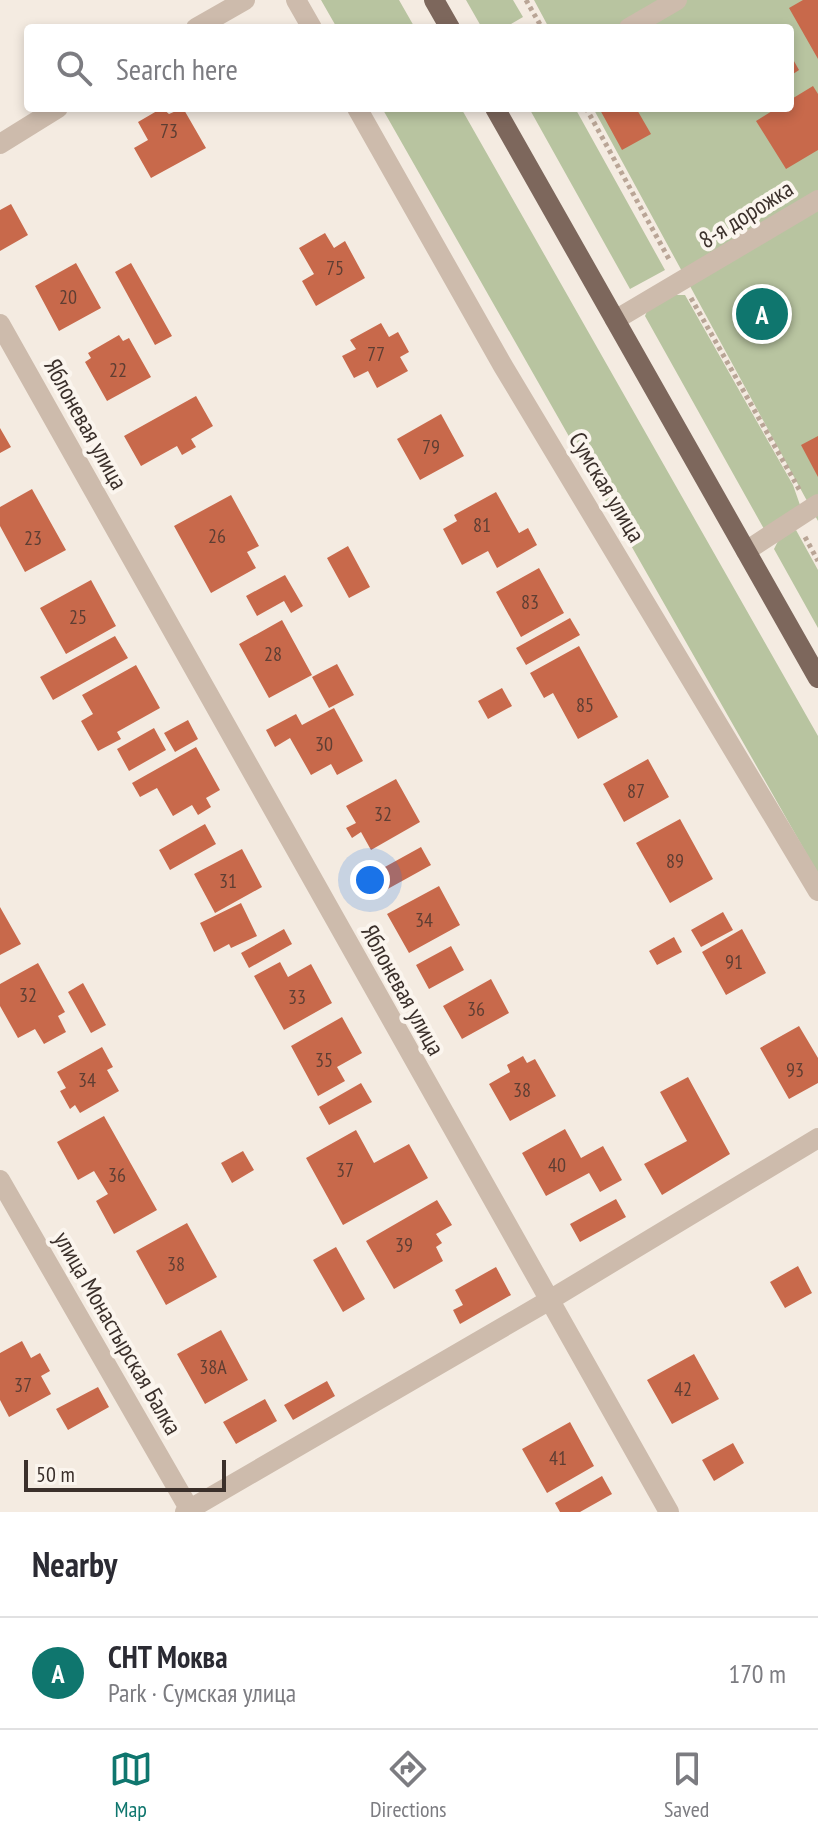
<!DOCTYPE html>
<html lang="en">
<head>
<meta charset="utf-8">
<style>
	:root { --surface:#fff; --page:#f2f2f3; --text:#2b2b33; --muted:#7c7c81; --line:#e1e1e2; --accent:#0f766e }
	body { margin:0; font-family:"PT Sans Narrow",sans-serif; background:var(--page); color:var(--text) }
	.scale { position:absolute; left:24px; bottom:20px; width:202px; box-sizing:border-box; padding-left:8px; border:4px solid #3b302b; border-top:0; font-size:22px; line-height:28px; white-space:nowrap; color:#3b302b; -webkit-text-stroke:6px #fbf5ee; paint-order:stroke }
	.you { position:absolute; left:370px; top:880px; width:28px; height:28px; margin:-20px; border:6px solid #fff; border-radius:50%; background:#1a73e8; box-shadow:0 0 0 12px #1a73e833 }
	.badge { display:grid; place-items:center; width:52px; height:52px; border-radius:50%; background:var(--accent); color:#fff; font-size:26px; font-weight:700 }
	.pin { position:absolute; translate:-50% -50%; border:4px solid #fff; box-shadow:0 2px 8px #0006 }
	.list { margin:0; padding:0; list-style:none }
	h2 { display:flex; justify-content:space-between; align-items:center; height:104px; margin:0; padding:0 32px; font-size:34px }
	h2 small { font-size:26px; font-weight:400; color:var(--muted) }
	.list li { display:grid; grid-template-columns:52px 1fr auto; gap:24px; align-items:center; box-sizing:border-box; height:112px; padding:0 32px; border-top:2px solid var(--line) }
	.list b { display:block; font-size:30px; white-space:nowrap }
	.list p { margin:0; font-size:26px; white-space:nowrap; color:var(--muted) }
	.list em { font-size:26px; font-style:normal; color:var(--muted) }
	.icon { flex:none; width:44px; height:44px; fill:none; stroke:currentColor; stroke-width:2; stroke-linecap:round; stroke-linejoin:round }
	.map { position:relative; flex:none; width:818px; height:1512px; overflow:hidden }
	.search { position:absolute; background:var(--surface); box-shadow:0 4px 12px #0003; left:24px; right:24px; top:24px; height:88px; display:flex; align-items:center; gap:20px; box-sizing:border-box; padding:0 28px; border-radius:8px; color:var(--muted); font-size:30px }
	.sheet { height:216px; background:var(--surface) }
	nav { display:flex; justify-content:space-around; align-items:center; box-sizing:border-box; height:112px; border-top:2px solid var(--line); background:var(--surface); font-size:22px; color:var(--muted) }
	nav a { display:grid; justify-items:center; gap:4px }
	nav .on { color:var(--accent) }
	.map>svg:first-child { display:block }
	.green { fill:#b8c4a0 }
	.building { fill:#c8694b }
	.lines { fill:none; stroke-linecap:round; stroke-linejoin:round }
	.path { stroke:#b9a596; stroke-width:5; stroke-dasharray:4 4; stroke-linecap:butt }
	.minor { stroke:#cdbbac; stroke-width:20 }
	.major { stroke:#7d675c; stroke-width:20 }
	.labels { text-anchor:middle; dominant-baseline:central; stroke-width:8; stroke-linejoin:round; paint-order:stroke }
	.number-label { font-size:20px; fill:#5e3e33 }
	.street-label { font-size:24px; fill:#3b302b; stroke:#fbf5ee }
</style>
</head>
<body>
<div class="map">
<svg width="818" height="1512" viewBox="0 0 818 1512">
	<rect width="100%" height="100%" fill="#f4ebe1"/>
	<path class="green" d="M321,0h78l16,28h-78z
		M466,0h47l10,17 -19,11h-22z
		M534,0h284v521l-225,-413h197v-80h-241z
		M382,108h79l357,628v138z
		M529,108h46l90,162 -35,19z
		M669,295h16l108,190 7,20 -36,24 -119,-213 5,-12z
		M796,530l22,40v58l-44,-79 5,-10z"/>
	<path class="building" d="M803,0h15v59l-29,-51z
		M790,54l9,16 -9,6z
		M813,86l5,8v56l-32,19 -30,-48 21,-13h13v-8z
		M162,108l7,6 14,-6 23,40 -55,30 -17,-30 14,-8 -10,-18z
		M599,108h37l15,26 -29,16z
		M11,204l17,31 -28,16v-41z
		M325,233l9,15 11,-7 20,37 -49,28 -14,-25 12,-7 -15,-26z
		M76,263l25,45 -42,23 -24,-45z
		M131,263l41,73 -17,9 -40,-73z
		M381,323l8,14 9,-5 11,20 -9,5 8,14 -31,17 -9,-17 -14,7 -12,-22 14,-7 -6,-9z
		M119,335l4,6 6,-3 22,39 -44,24 -22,-39 6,-4 -3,-5z
		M196,396l17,30 -22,13 5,8 -14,8 -5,-9 -36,20 -17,-30z
		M441,414l23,42 -44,24 -23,-41z
		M0,428l11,19 -11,6z
		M818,436v41l-17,-32z
		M32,489l34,61 -41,22 -25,-46v-19z
		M496,492l23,41 9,-5 9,17 -40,23 -9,-17 -26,14 -19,-36 14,-8 -3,-6z
		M231,495l28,51 -12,6 9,16 -45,25 -37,-67z
		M348,546l22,41 -21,11 -22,-40z
		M539,568l25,45 -43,24 -25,-45z
		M285,575l18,31 -12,7 -7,-12 -27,15 -11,-20z
		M91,580l25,46 -50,28 -26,-46z
		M570,618l10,17 -54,30 -10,-17z
		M282,620l30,55 -43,23 -30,-54z
		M115,636l13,22 -75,42 -13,-23z
		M579,646l39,71 -40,22 -25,-46 -9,5 -14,-25z
		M337,664l17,31 -25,13 -17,-31z
		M136,665l24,43 -43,24 4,7 -23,12 -17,-30 12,-7 -11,-19z
		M502,688l10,18 -24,13 -10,-18z
		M334,708l29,53 -26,14 -6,-11 -20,11 -21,-37 -15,9 -9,-17 30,-16 6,11z
		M188,720l10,19 -23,13 -11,-19z
		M154,728l12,22 -37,21 -12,-22z
		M196,747l24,43 -14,8 5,9 -13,8 -6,-10 -19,11 -16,-28 -17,9 -8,-14z
		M648,759l21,38 -45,25 -21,-38z
		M396,779l24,43 -49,28 -10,-18 -9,6 -6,-10 10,-5 -10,-17z
		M680,819l33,60 -43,24 -34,-60z
		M205,824l11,20 -46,26 -11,-20z
		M421,847l10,18 -47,26 -10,-18z
		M242,849l20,38 -47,26 -21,-39z
		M439,886l21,39 -51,28 -22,-39z
		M241,903l16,33 -26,12 -2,-4 -15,8 -14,-29z
		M0,907l21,37 -21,11z
		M723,912l10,18 -32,17 -10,-17z
		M284,929l8,15 -43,24 -8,-15z
		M742,929l24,44 -40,22 -24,-43z
		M674,937l8,15 -25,13 -8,-14z
		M451,946l13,24 -35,19 -13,-24z
		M280,962l8,15 23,-13 21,39 -48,27 -30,-54z
		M38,963l27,49 -7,4 8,16 -22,12 -9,-15 -17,9 -18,-32v-22z
		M491,979l18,34 -47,26 -19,-33z
		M83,983l23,42 -15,8 -23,-41z
		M342,1017l20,36 -25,14 8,14 -27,15 -27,-50z
		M799,1026l19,32v25l-29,16 -29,-51z
		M102,1047l11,20 -6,3 12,21 -39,22 -5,-8 -5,4 -10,-18 6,-3 -9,-16z
		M523,1056l4,7 8,-4 21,37 -46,25 -21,-37 21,-12 -3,-7z
		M688,1077l42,77 -68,41 -18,-31 43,-23 -27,-49z
		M361,1083l11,19 -43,23 -10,-18z
		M104,1116l53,94 -43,24 -18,-33 12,-7 -14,-23 -16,9 -21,-38z
		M565,1129l16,29 22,-12 19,34 -22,12 -11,-19 -43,23 -24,-43z
		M356,1130l18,33 35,-19 19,34 -85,47 -37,-67z
		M243,1151l11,19 -22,13 -11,-20z
		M616,1199l10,18 -46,25 -10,-18z
		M437,1200l15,25 -16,9 6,9 -6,4 7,14 -49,28 -28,-48z
		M187,1223l30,54 -51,28 -30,-54z
		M336,1247l29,52 -22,13 -30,-52z
		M798,1266l14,27 -27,15 -15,-26z
		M496,1267l15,28 -51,29 -7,-14 10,-5 -8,-15z
		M221,1330l27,50 -43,24 -28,-50z
		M22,1341l9,17 9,-5 10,18 -9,5 10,18 -42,23 -9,-17v-47z
		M694,1354l25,45 -47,25 -25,-44z
		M327,1381l8,15 -42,24 -9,-15z
		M98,1387l11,20 -41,23 -12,-21z
		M265,1399l12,22 -41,23 -13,-22z
		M570,1422l24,44 -47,27 -25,-44z
		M733,1443l11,20 -30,18 -12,-21z
		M602,1476l10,18 -32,18h-20l-5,-9z"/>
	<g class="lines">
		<path class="path" d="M526,0l16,28
			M586,108l84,153
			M691,298l109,193
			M805,537l13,24"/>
		<path class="minor" d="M296,0l16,28
			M196,28l49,-28
			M629,28l48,-28
			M357,108l146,258 315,525
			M0,144l58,-36
			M615,320l203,-120
			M0,324l669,1188
			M746,551l72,-47
			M0,1180l191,332
			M185,1512l363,-211 270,-163"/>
		<path class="major" d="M434,0l16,28
			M495,108l323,570"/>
	</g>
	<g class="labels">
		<g class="number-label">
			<text x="169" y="131">73</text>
			<text x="335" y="268">75</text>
			<text x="68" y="297">20</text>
			<text x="376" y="354">77</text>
			<text x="118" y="370">22</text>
			<text x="431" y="447">79</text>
			<text x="482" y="525">81</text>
			<text x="217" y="536">26</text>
			<text x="33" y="538">23</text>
			<text x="530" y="602">83</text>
			<text x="78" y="617">25</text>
			<text x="273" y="654">28</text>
			<text x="585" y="705">85</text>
			<text x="324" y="744">30</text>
			<text x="636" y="791">87</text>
			<text x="383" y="814">32</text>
			<text x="675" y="861">89</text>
			<text x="228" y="881">31</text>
			<text x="424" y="920">34</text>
			<text x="734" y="962">91</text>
			<text x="28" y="995">32</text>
			<text x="297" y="997">33</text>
			<text x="476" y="1009">36</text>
			<text x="324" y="1060">35</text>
			<text x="795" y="1070">93</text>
			<text x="87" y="1080">34</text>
			<text x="522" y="1090">38</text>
			<text x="557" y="1165">40</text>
			<text x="345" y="1170">37</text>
			<text x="117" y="1175">36</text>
			<text x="404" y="1245">39</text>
			<text x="176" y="1264">38</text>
			<text x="213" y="1367">38А</text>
			<text x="23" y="1385">37</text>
			<text x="683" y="1389">42</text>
			<text x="558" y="1458">41</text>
		</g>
		<g class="street-label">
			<text transform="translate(746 214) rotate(-32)">8-я дорожка</text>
			<text transform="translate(86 424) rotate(61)">Яблоневая улица</text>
			<text transform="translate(607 487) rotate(59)">Сумская улица</text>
			<text transform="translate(403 990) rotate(61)">Яблоневая улица</text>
			<text transform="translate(118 1333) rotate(60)">улица Монастырская Балка</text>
		</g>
	</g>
</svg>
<div class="scale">50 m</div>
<div class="you"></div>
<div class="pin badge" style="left:762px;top:314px">A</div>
<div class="search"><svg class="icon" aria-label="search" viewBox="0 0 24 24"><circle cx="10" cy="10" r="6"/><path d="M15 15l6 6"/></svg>Search here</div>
</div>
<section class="sheet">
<h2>Nearby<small></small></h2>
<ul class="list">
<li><span class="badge">A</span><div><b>СНТ Моква</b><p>Park · Сумская улица</p></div><em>170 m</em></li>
</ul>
</section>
<nav>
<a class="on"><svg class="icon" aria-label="map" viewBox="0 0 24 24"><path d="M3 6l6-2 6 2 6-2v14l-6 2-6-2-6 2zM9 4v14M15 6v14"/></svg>Map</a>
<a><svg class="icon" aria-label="directions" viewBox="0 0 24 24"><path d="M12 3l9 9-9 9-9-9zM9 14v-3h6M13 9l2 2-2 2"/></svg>Directions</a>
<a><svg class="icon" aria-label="saved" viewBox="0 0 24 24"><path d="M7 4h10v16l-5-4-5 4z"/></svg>Saved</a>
</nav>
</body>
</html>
